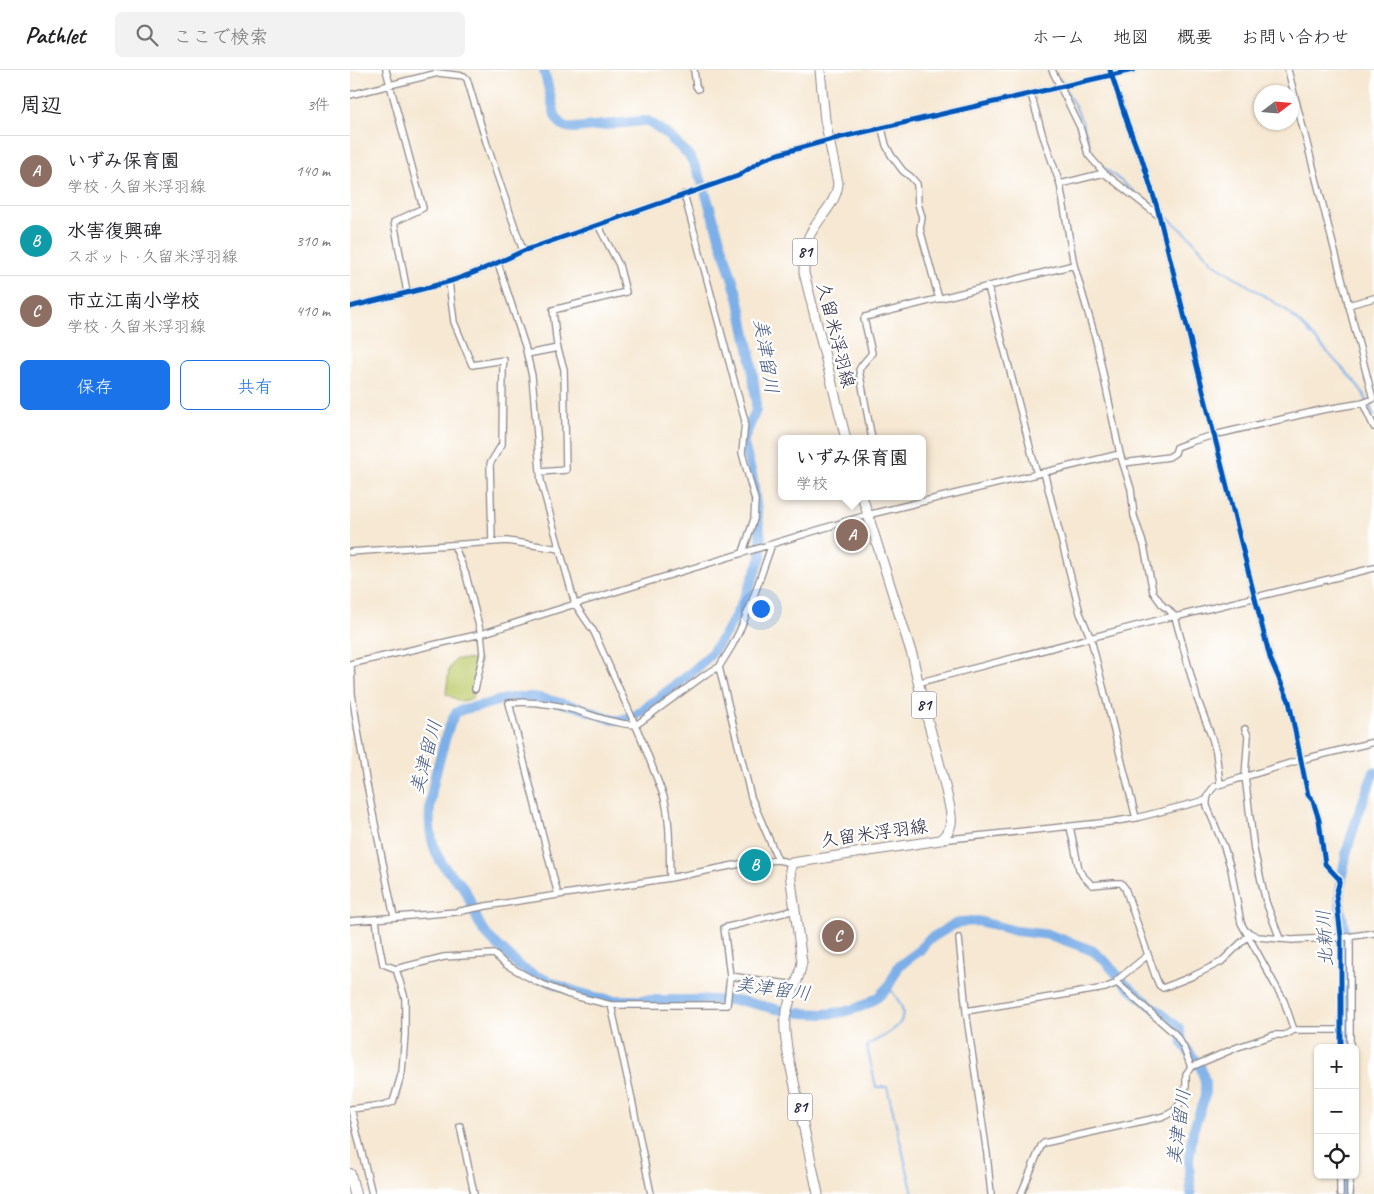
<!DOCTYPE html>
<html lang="ja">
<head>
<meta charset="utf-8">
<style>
	:root { --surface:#fff; --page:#f2f2f2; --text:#202124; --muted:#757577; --line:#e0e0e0; --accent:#1a73e8 }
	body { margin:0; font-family:Caveat,"Klee One",sans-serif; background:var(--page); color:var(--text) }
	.controls { position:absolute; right:15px; bottom:15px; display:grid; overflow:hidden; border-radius:8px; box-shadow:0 1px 4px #0004 }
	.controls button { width:45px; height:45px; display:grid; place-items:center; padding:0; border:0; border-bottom:1px solid var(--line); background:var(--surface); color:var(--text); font:25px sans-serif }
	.compass { position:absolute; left:904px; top:15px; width:45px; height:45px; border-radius:50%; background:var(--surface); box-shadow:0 1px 4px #0004; rotate:74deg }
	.you { position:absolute; left:410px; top:538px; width:18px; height:18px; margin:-12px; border:4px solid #fff; border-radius:50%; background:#1a73e8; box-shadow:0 0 0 8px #1a73e833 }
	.badge { display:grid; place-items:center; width:32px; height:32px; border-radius:50%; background:var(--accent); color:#fff; font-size:16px; font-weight:700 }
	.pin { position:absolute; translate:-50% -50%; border:2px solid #fff; box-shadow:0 1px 5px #0006 }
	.popup { position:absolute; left:428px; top:365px; width:148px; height:65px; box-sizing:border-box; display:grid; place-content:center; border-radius:8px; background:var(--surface); filter:drop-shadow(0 1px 4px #0005); font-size:16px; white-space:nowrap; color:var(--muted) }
	.popup b { font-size:19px; color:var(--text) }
	.popup::after { content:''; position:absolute; left:50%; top:100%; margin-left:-10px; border:10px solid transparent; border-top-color:var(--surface) }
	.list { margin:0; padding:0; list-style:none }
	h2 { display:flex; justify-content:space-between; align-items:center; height:65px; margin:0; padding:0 20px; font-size:21px }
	h2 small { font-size:16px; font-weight:400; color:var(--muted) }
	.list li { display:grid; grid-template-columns:32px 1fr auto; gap:15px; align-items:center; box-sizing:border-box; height:70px; padding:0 20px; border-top:1px solid var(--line) }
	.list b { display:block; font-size:19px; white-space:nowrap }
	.list p { margin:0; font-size:16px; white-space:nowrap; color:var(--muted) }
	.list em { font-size:16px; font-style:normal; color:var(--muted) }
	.actions { display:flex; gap:10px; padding:15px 20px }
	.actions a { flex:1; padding:11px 0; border:1px solid var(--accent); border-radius:8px; text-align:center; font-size:18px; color:var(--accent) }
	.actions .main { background:var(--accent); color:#fff }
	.icon { flex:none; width:28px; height:28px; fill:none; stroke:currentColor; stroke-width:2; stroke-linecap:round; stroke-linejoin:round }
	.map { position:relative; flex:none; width:1024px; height:1124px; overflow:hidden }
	header { display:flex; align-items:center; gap:30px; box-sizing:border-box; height:70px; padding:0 25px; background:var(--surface); border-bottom:1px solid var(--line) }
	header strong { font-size:24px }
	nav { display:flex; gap:28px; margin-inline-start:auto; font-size:18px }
	.search { width:350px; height:45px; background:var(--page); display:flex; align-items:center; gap:12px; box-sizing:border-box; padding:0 18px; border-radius:8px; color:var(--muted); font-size:19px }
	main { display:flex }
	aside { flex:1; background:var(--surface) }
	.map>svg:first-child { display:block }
	.green { fill:#c0ce71; stroke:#717856 }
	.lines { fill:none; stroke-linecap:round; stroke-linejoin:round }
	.stream { stroke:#7bafe8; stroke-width:2 }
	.river { stroke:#7bafe8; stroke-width:10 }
	.minor-casing { stroke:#8c8587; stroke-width:8 }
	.primary-casing { stroke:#8c8587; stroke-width:11 }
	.trunk-casing { stroke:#8c8587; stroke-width:12 }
	.minor { stroke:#fff; stroke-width:5.5 }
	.primary { stroke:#fff; stroke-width:9 }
	.trunk { stroke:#fff; stroke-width:10 }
	.cycleway-casing { stroke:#fff; stroke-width:8 }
	.cycleway { stroke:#0057b8; stroke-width:5 }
	.labels { text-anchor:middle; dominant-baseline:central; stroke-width:4.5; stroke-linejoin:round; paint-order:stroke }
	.shield { fill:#fff; stroke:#646476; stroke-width:1 }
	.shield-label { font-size:16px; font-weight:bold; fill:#22223b }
	.street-label { font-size:18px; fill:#22223b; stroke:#fff }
	.water-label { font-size:19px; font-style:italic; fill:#465a80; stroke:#fff }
</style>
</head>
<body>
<header>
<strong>Pathlet</strong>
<div class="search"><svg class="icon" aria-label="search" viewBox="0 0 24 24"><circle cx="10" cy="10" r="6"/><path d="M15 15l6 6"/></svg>ここで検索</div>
<nav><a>ホーム</a><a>地図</a><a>概要</a><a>お問い合わせ</a></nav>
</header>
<main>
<aside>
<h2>周辺<small>3件</small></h2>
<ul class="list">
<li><span class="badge" style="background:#8d6e63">A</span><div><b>いずみ保育園</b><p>学校 · 久留米浮羽線</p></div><em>140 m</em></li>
<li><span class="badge" style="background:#0f9aa8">B</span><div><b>水害復興碑</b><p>スポット · 久留米浮羽線</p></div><em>310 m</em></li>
<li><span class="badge" style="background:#8d6e63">C</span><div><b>市立江南小学校</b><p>学校 · 久留米浮羽線</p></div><em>410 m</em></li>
</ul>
<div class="actions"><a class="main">保存</a><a>共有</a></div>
</aside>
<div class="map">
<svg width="1024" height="1124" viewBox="0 0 1024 1124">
	<rect width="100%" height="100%" fill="#fff"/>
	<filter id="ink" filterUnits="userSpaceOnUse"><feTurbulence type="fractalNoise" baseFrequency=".02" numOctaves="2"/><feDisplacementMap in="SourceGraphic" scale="10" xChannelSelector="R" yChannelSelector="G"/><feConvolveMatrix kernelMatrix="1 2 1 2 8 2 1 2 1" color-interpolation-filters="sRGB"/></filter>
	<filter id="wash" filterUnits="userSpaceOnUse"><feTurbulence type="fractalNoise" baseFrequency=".0096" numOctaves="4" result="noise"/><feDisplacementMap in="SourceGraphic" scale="20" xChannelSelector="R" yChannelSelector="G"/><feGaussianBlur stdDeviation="1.12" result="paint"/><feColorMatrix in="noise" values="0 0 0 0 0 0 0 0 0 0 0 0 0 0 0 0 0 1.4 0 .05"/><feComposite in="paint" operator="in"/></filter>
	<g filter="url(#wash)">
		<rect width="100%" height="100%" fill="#f6e8d3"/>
		<path class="green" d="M106,589l24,1 -8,39 -12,2 -14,-7 3,-25z"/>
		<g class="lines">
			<path class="stream" d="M709,8c9,16 20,32 25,50 4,10 5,20 10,30
				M751,95l55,44
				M810,141l28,24 25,28 73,47 21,20 48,52 8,11 11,23
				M538,917c4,4 7,8 10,13 16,25 -12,34 -30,45l-1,2 9,40h11l26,107"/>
			<path class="river" d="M194,0l11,45c4,10 10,13 20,13l67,-7h6l16,11 24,22 6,10 8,18 36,115 12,56 6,46v11l-12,29v6l8,29 9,66v18l-14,34 -14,29 -14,22 -9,12 -19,18 -56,43 -15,4h-7l-32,-12 -32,-8 -16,-3h-16l-12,2 -22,6 -19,4c-3,1 -5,2 -7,3 -8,8 -14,35 -17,46 -10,32 -18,77 3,107 6,9 16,15 22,25 8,14 9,28 19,41 7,10 16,16 24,24 4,3 7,8 11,11 7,5 15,9 23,12 23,11 44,18 69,22h118l13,1 43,10 16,2 23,1 19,-2 14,-4 10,-4 11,-7 10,-10 11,-21 20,-15 9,-11 23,-14 9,-4 18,-1 38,10 34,4 28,10 15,6 12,10 22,25 52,42 4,16 18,24 4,14v14l-12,35 -4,28 2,35
				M995,978c0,-38 1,-76 0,-114 -1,-13 -6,-25 -5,-38 2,-43 19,-84 34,-124
				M995,1105v19"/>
		</g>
	</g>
	<g filter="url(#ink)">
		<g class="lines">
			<defs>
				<path id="minor" d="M36,0l37,138 -29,14 13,70
					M344,0l2,16 2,3
					M702,0l28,57 8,27 3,4 13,15
					M760,0l18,55 9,24 4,7 16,51 113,451 19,43 19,94 5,6 6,19 6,44 15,16 -4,15 5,42v111
					M681,24l11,39 18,51 14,81 22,75 24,114 11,35 3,27 10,30 9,46 10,14 5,3 7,8 22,81 15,40 4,14 4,32
					M0,25l88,-22 26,3 3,3 20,66 36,106
					M532,59l4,16 5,10 12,16 8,6 6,7 1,20 4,13 -2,12 19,70
					M710,114l44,-11 55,43
					M334,124l61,227 -3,32 13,47 -1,19 -11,33
					M148,193l27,83 7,30 9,106 34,122 19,28 48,108 22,57c7,26 5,55 6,81
					M99,212l5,40 18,43 32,-5 -1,8 -1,76 -12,20 2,77
					M638,217l49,187
					M998,235l26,-7
					M0,237c34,-9 68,-16 101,-26 25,-8 49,-19 72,-30l215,-75 26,-17 14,-5 51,-14 304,-70
					M177,284l31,-6
					M1013,333l11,24
					M522,369l-13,-69 3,-5 10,-12 -8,-34 1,-2 209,-52
					M774,393l45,-6 6,-4 2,-6 16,-6 21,-6 107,-25 42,-7 10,-4 -85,-329
					M190,402l26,-2 -2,-101 -7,-23 -4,-36 73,-18 -7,-27 -21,-40
					M694,402l36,141 11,26 45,179
					M104,475l12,30 15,59 2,20 -8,35
					M0,482l157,-11 53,8
					M825,547l199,-49
					M0,594l131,-30 94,-30 292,-89 253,-61
					M1,594l1,30 14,86 28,137
					M369,597l32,130 27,63
					M567,613l257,-67
					M895,659l3,7 -3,40 9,74 12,52 14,37
					M720,757l9,42 4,7 9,9 22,-2h7l4,5 31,90 3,7 4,3 30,-12 28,-14 27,-26
					M590,770l170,-18 26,-4 70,-18
					M208,825l-49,-192c21,-2 45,1 66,7 20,6 39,14 61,15l70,-51 13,-7 13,-21 7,-14 12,-28 21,-60
					M26,849l3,25 4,20 13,5 48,-12 50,-3 11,10 32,18 30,12 44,11h116l3,-29 -6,-48 71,-18
					M0,851l106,-9 30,-6 184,-28 75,-15 33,-3 14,3
					M896,861l12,6 34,3 55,-3 27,-4
					M609,868l7,73 21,143 4,40
					M380,906l66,9
					M767,913l58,51 8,12 8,21
					M767,913v-3l31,-25
					M261,935l19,85 21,104
					M616,941l139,-23 12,-5
					M944,960l-10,-29 -43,-78 -10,-54 -7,-22 -17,-41c-1,-9 2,-14 8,-20l85,-26 74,-18
					M1000,978v-111
					M110,1056l14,68
					M22,1124l-21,-85 32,-4 10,-3 9,-30 3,-38v-36l-9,-29
					M671,1124l20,-48 3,-3 121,-27 9,-5 8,-10 4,-15v-12l5,-7 47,-20 36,-12h11l9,-5h47
					M990,1124v-19
					M1000,1124v-19"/>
				<path id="primary" d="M470,0l5,50 13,63c-1,19 -17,32 -26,48 -8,12 -8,29 -8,42l42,166
					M468,1124l-30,-140c-2,-11 -4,-24 -3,-35 3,-20 14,-37 17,-57l-11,-81 -1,-11 2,-7 148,-23c5,-5 10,-9 11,-16 2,-10 -4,-27 -6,-38 -10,-43 -24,-85 -32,-128l-51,-162"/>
				<path id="trunk" d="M0,1104l5,20"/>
			</defs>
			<use href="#minor" class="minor-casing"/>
			<use href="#primary" class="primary-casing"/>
			<use href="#trunk" class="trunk-casing"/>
			<use href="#minor" class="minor"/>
			<use href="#primary" class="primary"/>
			<use href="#trunk" class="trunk"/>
			<defs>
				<path id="cycleway" d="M760,0l18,55 9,24 4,7 16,51 113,451 19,43 19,94 5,6 6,19 6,44 15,16 -4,15 5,42v111
					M0,237c34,-9 68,-16 101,-26 25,-8 49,-19 72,-30l215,-75 26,-17 14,-5 51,-14 304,-70"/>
			</defs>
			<use href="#cycleway" class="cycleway-casing"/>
			<use href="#cycleway" class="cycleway"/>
		</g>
	</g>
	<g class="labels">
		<g class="shield">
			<rect x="442.5" y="168.5" width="25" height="27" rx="4"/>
			<rect x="561.5" y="621.5" width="25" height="27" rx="4"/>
			<rect x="437.5" y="1023.5" width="25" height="27" rx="4"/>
		</g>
		<g class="shield-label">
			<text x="455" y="182">81</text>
			<text x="574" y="635">81</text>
			<text x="450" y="1037">81</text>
		</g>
		<g class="street-label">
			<text transform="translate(486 265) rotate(76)">久留米浮羽線</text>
			<text transform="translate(524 763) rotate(-8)">久留米浮羽線</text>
		</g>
		<g class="water-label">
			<text transform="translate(416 286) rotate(81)">美津留川</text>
			<text transform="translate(76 687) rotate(-75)">美津留川</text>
			<text transform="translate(975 868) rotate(-93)">北新川</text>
			<text transform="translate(423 919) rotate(8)">美津留川</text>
			<text transform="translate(829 1057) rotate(-82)">美津留川</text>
		</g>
	</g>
</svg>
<div class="controls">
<button>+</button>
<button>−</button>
<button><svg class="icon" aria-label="locate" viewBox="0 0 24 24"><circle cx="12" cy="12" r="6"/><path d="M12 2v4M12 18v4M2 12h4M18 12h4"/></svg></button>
</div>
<svg class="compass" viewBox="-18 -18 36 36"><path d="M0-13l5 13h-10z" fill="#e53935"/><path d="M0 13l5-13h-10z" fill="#757577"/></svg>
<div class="you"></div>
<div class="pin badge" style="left:502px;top:465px;background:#8d6e63">A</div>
<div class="popup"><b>いずみ保育園</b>学校</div>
<div class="pin badge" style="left:405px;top:795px;background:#0f9aa8">B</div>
<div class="pin badge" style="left:488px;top:866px;background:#8d6e63">C</div>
</div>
</main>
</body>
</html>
